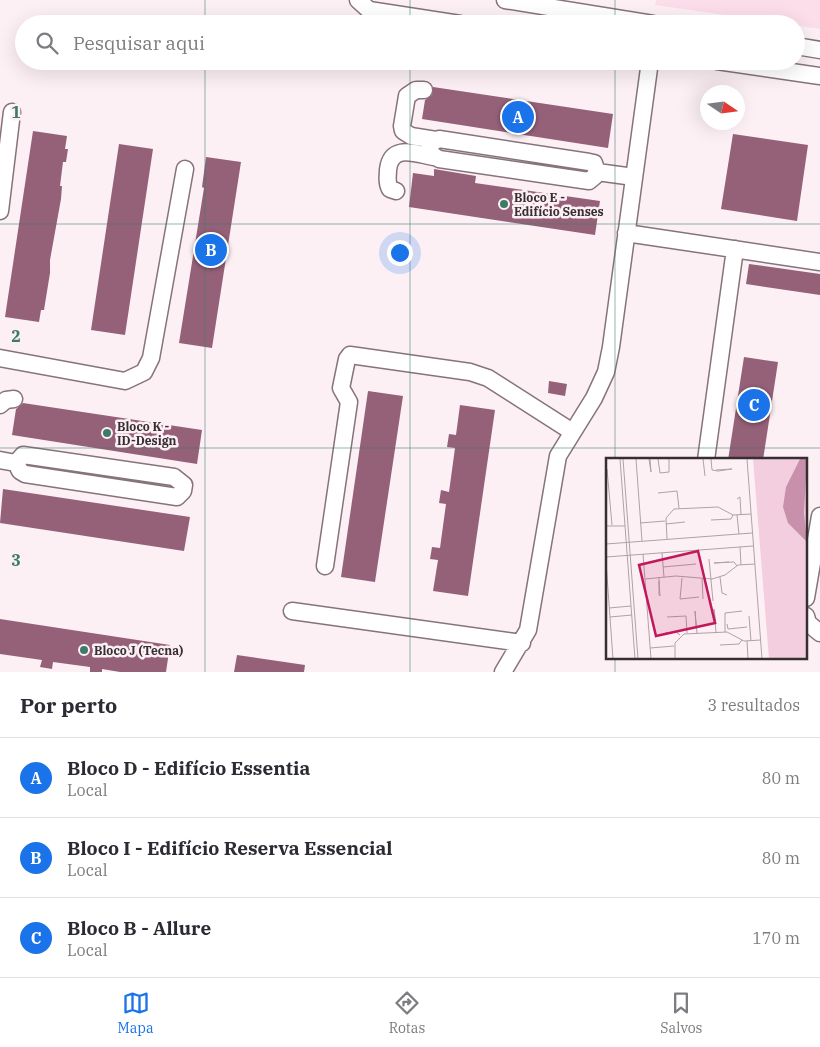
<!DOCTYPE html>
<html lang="pt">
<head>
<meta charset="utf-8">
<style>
	:root { --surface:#fff; --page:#f2f2f3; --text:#2b2b33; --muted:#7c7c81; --line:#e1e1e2; --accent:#1a73e8 }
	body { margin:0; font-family:"IBM Plex Serif",serif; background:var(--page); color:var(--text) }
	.compass { position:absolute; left:700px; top:85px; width:45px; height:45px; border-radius:50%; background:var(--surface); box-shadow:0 5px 20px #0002; rotate:103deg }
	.you { position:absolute; left:399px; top:252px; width:18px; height:18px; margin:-12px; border:4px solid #fff; border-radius:50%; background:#1a73e8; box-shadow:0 0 0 8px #1a73e833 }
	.badge { display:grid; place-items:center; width:32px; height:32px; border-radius:50%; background:var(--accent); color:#fff; font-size:16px; font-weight:700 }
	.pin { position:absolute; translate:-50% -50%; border:2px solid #fff; box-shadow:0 1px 5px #0006 }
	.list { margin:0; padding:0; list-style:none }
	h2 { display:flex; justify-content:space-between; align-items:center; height:65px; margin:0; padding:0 20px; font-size:21px }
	h2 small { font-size:16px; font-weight:400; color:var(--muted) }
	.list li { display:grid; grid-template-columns:32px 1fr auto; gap:15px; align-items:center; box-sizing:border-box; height:80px; padding:0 20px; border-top:1px solid var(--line) }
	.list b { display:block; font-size:19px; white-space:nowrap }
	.list p { margin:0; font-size:16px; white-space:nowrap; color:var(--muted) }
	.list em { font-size:16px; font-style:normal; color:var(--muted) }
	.icon { flex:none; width:28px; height:28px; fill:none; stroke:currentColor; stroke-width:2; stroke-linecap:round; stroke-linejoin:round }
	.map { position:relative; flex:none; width:820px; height:672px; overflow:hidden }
	.search { position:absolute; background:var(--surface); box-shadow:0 5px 20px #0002; left:15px; right:15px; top:15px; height:55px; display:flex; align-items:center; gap:12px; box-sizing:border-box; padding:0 18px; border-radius:28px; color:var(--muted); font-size:19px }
	.sheet { height:305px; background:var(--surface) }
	nav { display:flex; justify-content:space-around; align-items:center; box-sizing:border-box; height:70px; border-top:1px solid var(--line); background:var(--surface); font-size:14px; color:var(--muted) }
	nav a { display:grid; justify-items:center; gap:2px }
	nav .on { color:var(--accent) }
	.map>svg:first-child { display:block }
	.built { fill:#fcdeeb }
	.building { fill:#956179 }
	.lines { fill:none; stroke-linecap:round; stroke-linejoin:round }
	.minor-casing { stroke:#86737b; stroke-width:19 }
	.minor { stroke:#fff; stroke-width:16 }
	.grid { fill:none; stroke:#3d7b67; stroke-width:1; stroke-opacity:0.55 }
	.poi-dot { fill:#3d7b67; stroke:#fdf0f5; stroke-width:2 }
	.labels { text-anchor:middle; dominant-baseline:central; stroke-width:5; stroke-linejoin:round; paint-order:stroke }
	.poi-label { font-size:12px; font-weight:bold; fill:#372e32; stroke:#fdf0f5; text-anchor:start }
	.inset-road { fill:none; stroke:#aea2a7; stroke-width:1 }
	.view { fill:#c2185b; fill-opacity:0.15; stroke:#c2185b; stroke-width:2.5 }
	.inset-edge { fill:none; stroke:#372e32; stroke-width:2.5 }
	.grid-label { font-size:16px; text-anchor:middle; font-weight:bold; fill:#3d7b67; stroke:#fdf0f5; stroke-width:5; stroke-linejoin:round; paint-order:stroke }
</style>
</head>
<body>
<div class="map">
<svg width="820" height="672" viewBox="0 0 820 672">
	<rect width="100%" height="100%" fill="#fdf0f5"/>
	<path class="built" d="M656,0h164v29l-165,-24z"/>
	<path class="building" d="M433,87l180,27 -5,34 -186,-29 3,-19 7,-5z
		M33,131l34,5 -2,13h3l-2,13h-3l-3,24h2l-1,13 -11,61v13l-6,37h-3l-2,12 -34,-5z
		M733,134l75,11 -11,76 -76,-12z
		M119,144l34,5 -28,186 -34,-5z
		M206,157l35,5 -29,186 -33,-5 25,-155 -2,-1z
		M434,169l42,7 -1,7 125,18 -5,34 -186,-28 4,-34 21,3z
		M749,264l71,10v21l-74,-11z
		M744,357l34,5 -15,98h-35z
		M549,381l18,3 -2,12 -17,-3z
		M368,391l35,5 -28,186 -34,-5z
		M23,403l179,27 -5,34 -185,-29 4,-26z
		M460,405l35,5 -27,186 -35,-5 5,-31 -8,-1 2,-12 8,1 6,-44 -7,-1 2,-13 8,2 6,-44 -8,-1 2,-13 7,1z
		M3,489l187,28 -6,34 -184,-28z
		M0,619l170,26 -4,27h-46l-18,-3v3h-12v-5l-37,-5 -1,7 -12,-2 2,-7 -42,-6z
		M237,655l68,10 -1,7h-70z"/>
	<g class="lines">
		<defs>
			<path id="minor" d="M358,0l11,10 91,14
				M505,0l148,24
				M796,46l24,4
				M717,61l103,15
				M424,90h-8l-9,6 -5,30 1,5 8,5 25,4
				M439,139l150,23 5,1 3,9 -2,4 -6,5 -150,-22 -8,-5 -1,-7 3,-5z
				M597,172l37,5
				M396,191l-6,-2c-4,-7 -2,-12 -2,-19 3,-27 28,-16 46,-13
				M0,211l12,-99
				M626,233l194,29
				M0,358l125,23 19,-9 7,-14 34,-189
				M0,405l6,-5 8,-1
				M23,455l151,22 10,8 -1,6 -6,6 -152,-23 -5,-3 -4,-8z
				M0,460l16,3
				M706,460l29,-211
				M325,566l24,-164 -8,-14 6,-29 3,-4 120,17 18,6 83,53
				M806,598l14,-82
				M292,611l230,32
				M806,616l2,7 12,10
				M503,672l25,-42 30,-174 36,-58 12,-26 5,-25 39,-286"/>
		</defs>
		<use href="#minor" class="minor-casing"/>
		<use href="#minor" class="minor"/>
	</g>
	<path class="grid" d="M205,0v24M410,0v24M615,0v24M205,61v611M410,61v611M615,61v399M0,224h820M0,448h820M615,658v14"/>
	<g class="poi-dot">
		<circle cx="504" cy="204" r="5"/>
		<circle cx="107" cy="433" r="5"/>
		<circle cx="84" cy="650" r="5"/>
	</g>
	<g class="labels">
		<g class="poi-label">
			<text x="514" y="197">Bloco E -<tspan x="514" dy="14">Edifício Senses</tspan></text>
			<text x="117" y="426">Bloco K -<tspan x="117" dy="14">ID-Design</tspan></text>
			<text x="94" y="650">Bloco J (Tecna)</text>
		</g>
	</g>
	<g transform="translate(606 458)">
		<rect width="201" height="201" fill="#fdf0f5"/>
		<path d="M147,1h54v200h-38z" fill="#f2cede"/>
		<path d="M194,1h7l-3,54 3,29 -19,-19 -5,-16 3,-20z" fill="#c890aa"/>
		<path class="inset-road" d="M14,1l15,200M17,1l15,200M30,1l6,82M43,1l2,13 -1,-13M52,1l2,14 9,-1v-13M97,1l2,17M105,1l1,11 6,1 14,-2 -16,1M141,1l15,200M1,11l5,56M52,35l19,-2 2,17M131,41l3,-2 1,18M131,57l2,19M105,62l20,-1 2,-4M34,65l25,-2M60,66l19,-2M0,68h19M61,81l-1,-21 8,-9 44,-2 15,8 18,-1M0,86l146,-11M134,89l1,18M56,95l2,24M37,96l8,105M0,99l147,-11M103,101l4,42M0,104l7,97M123,104l-15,1 20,-1 3,4M57,109l33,-3M53,119v18l1,1 -1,-15M114,119l2,16 5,2M76,120l-2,21 19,-2M96,120l1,21M39,121l31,-3 36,3 13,-4 13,-10 17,-1M3,150l22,-2M143,158l2,25M4,159l22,-2M61,159l19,-1 1,17M110,166l-2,-15 2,23M121,166l1,5 19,-2M90,168l-1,-15 2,22M119,174v-19l17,-2M59,175l11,-1 4,3M141,183l1,18M114,187l19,-1 3,-4M44,190l24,-2M69,201v-16l9,-9 43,-2 17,9 17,-1"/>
		<path class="view" d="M92,93l17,72 -59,13 -17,-71z"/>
		<rect width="201" height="201" class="inset-edge"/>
	</g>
	<g class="grid-label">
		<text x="16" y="118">1</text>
		<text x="16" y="342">2</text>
		<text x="16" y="566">3</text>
	</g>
</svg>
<svg class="compass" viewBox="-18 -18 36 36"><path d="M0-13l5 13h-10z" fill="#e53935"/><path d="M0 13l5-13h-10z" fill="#7c7c81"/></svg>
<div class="you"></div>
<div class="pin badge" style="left:518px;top:117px">A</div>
<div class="pin badge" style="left:211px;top:250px">B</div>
<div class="pin badge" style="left:754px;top:405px">C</div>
<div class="search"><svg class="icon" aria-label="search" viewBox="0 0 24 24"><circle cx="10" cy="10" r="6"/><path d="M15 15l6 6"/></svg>Pesquisar aqui</div>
</div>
<section class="sheet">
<h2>Por perto<small>3 resultados</small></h2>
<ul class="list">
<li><span class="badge">A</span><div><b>Bloco D - Edifício Essentia</b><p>Local</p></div><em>80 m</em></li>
<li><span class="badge">B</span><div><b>Bloco I - Edifício Reserva Essencial</b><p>Local</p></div><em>80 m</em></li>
<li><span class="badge">C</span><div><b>Bloco B - Allure</b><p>Local</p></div><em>170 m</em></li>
</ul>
</section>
<nav>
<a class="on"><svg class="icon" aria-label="map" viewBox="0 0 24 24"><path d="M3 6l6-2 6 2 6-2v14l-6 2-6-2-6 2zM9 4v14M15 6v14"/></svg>Mapa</a>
<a><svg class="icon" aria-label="directions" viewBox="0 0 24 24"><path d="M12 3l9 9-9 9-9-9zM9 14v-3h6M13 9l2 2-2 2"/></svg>Rotas</a>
<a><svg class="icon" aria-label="saved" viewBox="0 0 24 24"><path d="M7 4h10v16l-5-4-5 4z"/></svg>Salvos</a>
</nav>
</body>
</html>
